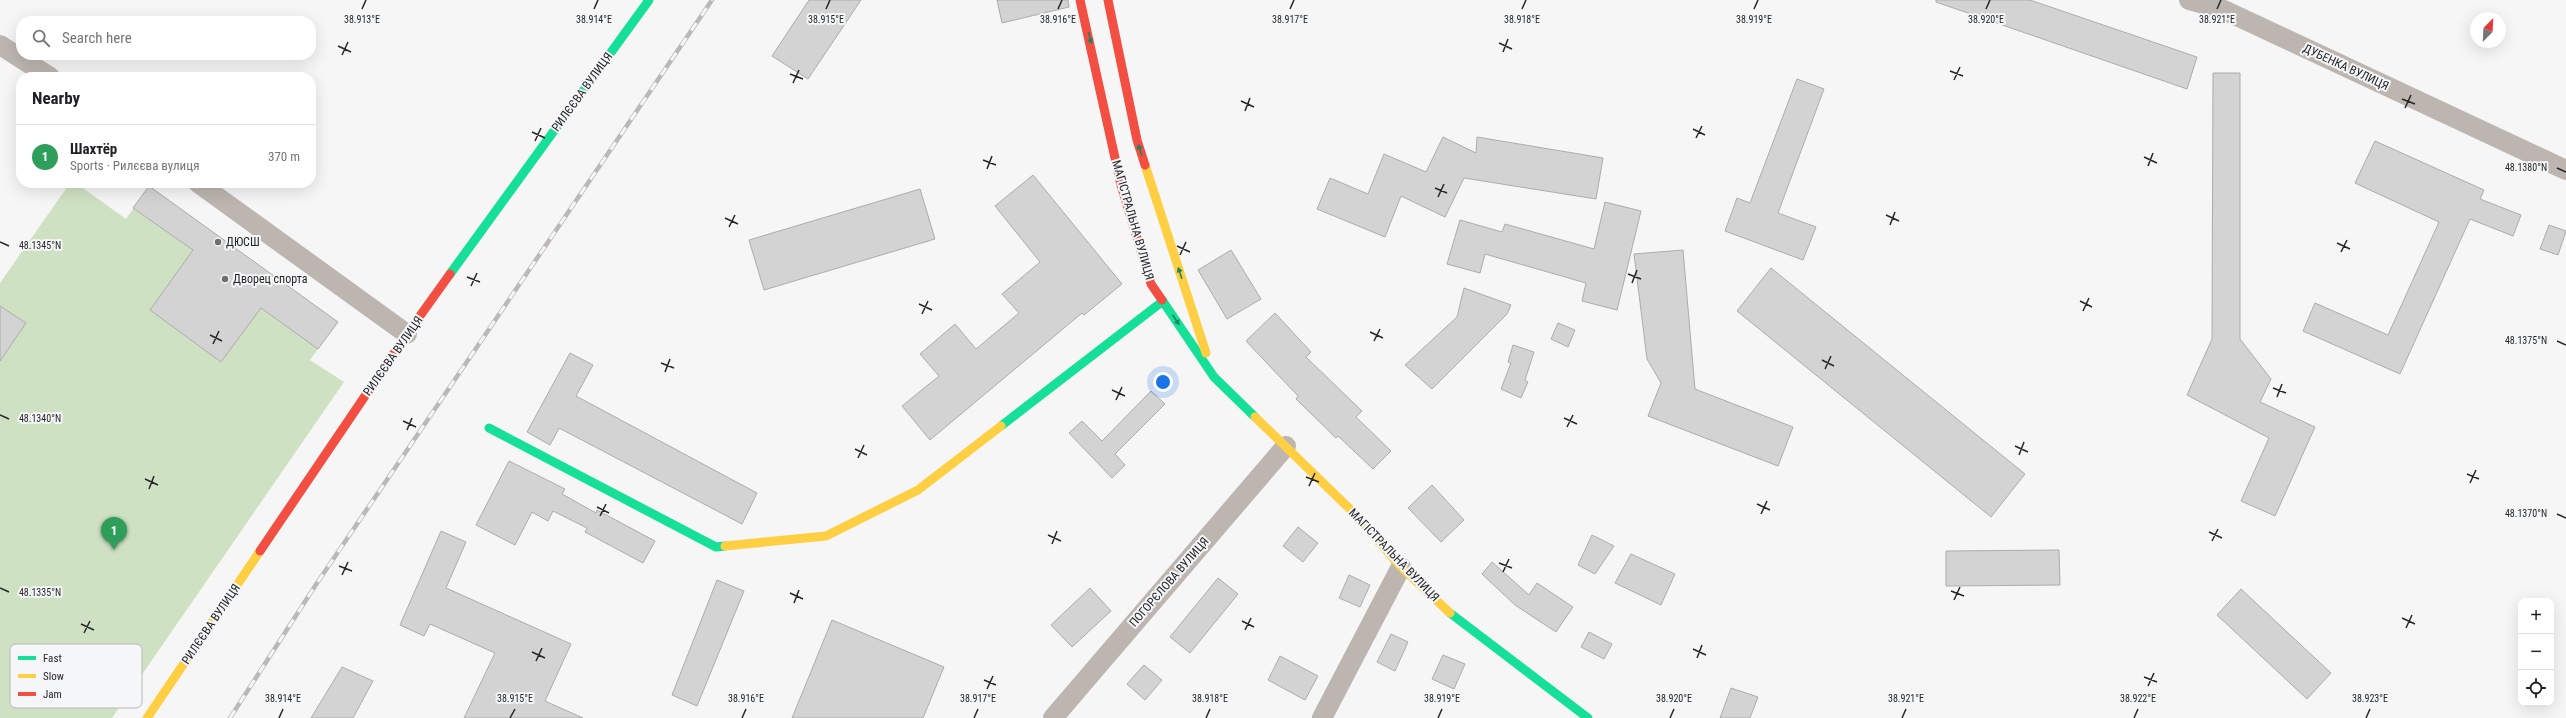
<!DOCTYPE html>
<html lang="en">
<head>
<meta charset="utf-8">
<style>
	:root { --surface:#fff; --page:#f2f2f2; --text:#202124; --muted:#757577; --line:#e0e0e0; --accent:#111827 }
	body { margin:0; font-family:"Roboto Condensed",sans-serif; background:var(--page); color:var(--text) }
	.controls { position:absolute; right:12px; bottom:12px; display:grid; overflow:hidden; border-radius:8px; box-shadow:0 4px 16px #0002 }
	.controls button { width:36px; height:36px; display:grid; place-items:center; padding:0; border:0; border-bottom:1px solid var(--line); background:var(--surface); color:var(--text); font:20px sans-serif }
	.compass { position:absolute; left:2470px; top:12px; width:36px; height:36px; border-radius:50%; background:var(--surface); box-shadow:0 4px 16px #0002; rotate:24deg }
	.you { position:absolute; left:1163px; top:382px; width:14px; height:14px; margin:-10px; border:3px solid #fff; border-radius:50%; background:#1a73e8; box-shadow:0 0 0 6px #1a73e833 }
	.badge { display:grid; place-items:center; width:26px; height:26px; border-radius:50%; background:var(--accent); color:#fff; font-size:13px; font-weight:700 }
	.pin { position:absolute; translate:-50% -33px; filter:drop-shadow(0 1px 2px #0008) }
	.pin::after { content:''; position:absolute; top:21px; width:14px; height:12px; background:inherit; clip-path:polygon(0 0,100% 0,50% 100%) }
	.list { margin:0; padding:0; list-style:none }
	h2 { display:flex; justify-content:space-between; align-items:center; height:52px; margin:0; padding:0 16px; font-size:17px }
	h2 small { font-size:13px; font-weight:400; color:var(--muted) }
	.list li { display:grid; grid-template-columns:26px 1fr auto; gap:12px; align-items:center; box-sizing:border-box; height:64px; padding:0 16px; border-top:1px solid var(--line) }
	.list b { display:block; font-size:15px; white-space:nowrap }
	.list p { margin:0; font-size:13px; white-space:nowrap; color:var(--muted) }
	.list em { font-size:13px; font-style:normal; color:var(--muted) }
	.icon { flex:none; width:22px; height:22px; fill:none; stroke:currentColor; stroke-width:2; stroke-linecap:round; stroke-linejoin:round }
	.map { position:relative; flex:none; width:2566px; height:718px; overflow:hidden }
	.search { position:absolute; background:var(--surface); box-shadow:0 4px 16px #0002; left:16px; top:16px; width:300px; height:44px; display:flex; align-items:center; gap:10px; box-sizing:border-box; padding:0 14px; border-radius:16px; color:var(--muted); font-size:15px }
	.panel { position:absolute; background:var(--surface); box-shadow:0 4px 16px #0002; left:16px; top:72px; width:300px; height:116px; border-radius:16px }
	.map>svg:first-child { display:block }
	.green { fill:#cfe1c3 }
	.building { fill:#d3d3d3; stroke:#acacac }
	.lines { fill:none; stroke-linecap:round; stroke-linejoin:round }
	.street { stroke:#bcb5b0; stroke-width:20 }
	.fast { stroke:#16e098; stroke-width:9 }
	.slow { stroke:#ffcf43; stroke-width:9 }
	.jam { stroke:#f24e42; stroke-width:9 }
	.rail-casing { stroke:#bab9b7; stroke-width:4.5 }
	.rail { stroke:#f5f6f8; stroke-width:3; stroke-dasharray:9; stroke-linecap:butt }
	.oneway { fill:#1e8360 }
	.ticks { fill:none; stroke:#262627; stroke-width:1.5 }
	.poi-dot { fill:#6f6f70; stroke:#f5f6f8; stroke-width:1.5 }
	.labels { text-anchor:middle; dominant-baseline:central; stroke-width:4; stroke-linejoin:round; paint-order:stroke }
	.street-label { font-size:12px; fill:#262627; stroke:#f5f6f8 }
	.poi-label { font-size:12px; fill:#262627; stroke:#f5f6f8; text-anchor:start }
	.key { fill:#f5f6f8; stroke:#b7b8b9; stroke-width:1 }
	.key-label { font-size:11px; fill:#262627 }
	.ticks-label { font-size:10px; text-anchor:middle; fill:#262627; stroke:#f5f6f8; stroke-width:4; stroke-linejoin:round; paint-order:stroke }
</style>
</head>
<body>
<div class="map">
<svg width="2566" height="718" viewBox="0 0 2566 718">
	<rect width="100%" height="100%" fill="#f6f6f7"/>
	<path class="green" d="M70,183h6l50,36 23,-33 189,136 -28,38 34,22 -232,336h-112v-435z"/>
	<path class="building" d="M809,0h52l-53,79 -36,-23z
		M997,0h71l1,7 -67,16z
		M1936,0h94l167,57 -10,32 -251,-87z
		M2213,73h27v266l31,40 -11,23 55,25 -40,89 -34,-15 28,-63 -82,-43 25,-56z
		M1797,79l27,10 -46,124 38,14 -13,33 -78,-29 12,-33 13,5z
		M1443,137l33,16 1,-16 126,21 -7,41 -132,-21 -19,39 -44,-21 -16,41 -68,-28 13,-31 38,16 16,-40 42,18z
		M2375,141l109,49 -4,9 41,16 -8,21 -43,-17 -70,155 -97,-43 12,-28 73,32 51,-113 -84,-39z
		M1033,175l89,109 -38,31 -2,-2 -152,127 -28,-34 37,-30 -19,-22 35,-30 21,25 43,-36 -17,-19 38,-32 -45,-56z
		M149,186l189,136 -20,27 -57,-41 -40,54 -71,-52 43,-60 -60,-42z
		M920,189l15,50 -171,51 -15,-50z
		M1605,202l36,9 -24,99 -35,-9 4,-18 -101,-29 -5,19 -33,-9 13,-44 42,12 3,-8 89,25z
		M2549,225l17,6 -8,24 -18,-6z
		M1231,250l30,49 -34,20 -29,-49z
		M1683,250l12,139 98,38 -15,39 -130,-50 13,-33 -14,-24 -13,-105z
		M1771,268l254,206 -34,43 -254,-206z
		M1464,288l47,17 -4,9 -75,75 -27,-24 52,-48z
		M0,306l26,17 -26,38z
		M1275,313l36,39 -5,5 56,54 -6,6 35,34 -18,18 -35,-33 -2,2 -40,-39 2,-3 -52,-55z
		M1558,323l17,7 -7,17 -17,-8z
		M1513,345l21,7 -9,28 3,2 -7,16 -20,-9 10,-26 -3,-1z
		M570,353l23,12 -17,31 181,97 -15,31 -183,-96 -9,17 -23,-13z
		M1151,391l14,13 -50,50 10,11 -13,13 -43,-45 13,-12 20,20z
		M509,461l56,28 -3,5 34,19 1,-3 58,31 -12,22 -58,-31 2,-4 -34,-17 -5,10 -16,-9 -17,33 -39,-20z
		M1432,485l32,35 -23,22 -33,-34z
		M1298,527l20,16 -15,19 -20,-16z
		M441,531l25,11 -20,46 125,56 -26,57 38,17h-119l31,-65 -65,-29 -6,12 -24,-11z
		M1592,535l22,11 -19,28 -17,-9z
		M2059,550l1,35 -114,1v-35z
		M1631,554l44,20 -14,31 -46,-22z
		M1492,562l37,33 8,-12 36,24 -17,25 -41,-27 -33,-31z
		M1349,575l21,10 -10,22 -21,-9z
		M1218,578l20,16 -48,59 -20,-16z
		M717,580l27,11 -47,115 -25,-11z
		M1090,588l21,23 -39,36 -21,-22z
		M2241,589l90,84 -24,26 -90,-84z
		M832,620l112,47 -21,51h-131z
		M1589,632l23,12 -8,15 -23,-12z
		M1391,634l17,8 -13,29 -18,-9z
		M1443,655l22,9 -11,25 -22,-10z
		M1280,656l38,20 -13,24 -37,-20z
		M1144,665l18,15 -17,20 -18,-16z
		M342,667l31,14 -20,37h-42z
		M1731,688l27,9 -8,21h-30z"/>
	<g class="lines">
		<path class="street" d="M2189,0l35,10 342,160
			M0,45l50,32
			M198,183l209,151
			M1053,718l233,-272
			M1322,718l79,-151"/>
		<path class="fast" d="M450,274l199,-274
			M1162,300l52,77 41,40
			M1001,426l162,-125
			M489,428l227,119 9,-1
			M1450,613l138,105"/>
		<path class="slow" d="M1145,165l61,188
			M1255,417l100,97 46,53 49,46
			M725,546l101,-10 92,-46 83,-64
			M147,718l113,-167"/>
		<path class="jam" d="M1080,0l41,185 30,99 11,16
			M1108,0l29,140 8,25
			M260,551l147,-217 43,-60"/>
		<defs>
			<path id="rail" d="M230,718l87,-135 395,-583"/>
		</defs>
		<use href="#rail" class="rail-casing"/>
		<use href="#rail" class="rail"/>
	</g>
	<defs><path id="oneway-solid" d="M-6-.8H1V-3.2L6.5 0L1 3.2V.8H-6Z"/></defs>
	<g class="oneway">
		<use href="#oneway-solid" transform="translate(1090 38) rotate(76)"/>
		<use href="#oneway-solid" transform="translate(1140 150) rotate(-108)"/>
		<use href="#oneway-solid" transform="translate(1180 273) rotate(-108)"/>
		<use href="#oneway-solid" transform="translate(1176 320) rotate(56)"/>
	</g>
	<path class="ticks" d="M362,9l4,-9M594,9l4,-9M826,9l4,-9M1058,9l4,-9M1290,9l4,-9M1522,9l4,-9M1754,9l4,-9M1986,9l4,-9M2217,9l4,-9M1499,43l13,6M338,46l13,6M1503,52l5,-13M342,55l6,-13M1950,71l13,5M790,74l13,5M1954,80l6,-13M793,83l6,-13M2402,99l13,5M1241,101l13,6M2405,108l6,-13M1245,111l5,-13M1693,129l12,6M532,132l13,6M1696,138l6,-12M535,141l6,-13M2144,157l13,6M983,160l13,5M2148,166l5,-13M2557,168l9,4M987,169l5,-13M1435,188l12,5M1438,197l6,-13M1886,215l13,6M725,218l13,6M1890,225l5,-13M729,227l6,-12M0,242l9,4M2337,243l13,6M1177,246l13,6M2341,252l6,-12M1180,255l6,-13M1628,274l13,5M467,277l13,5M1632,283l5,-13M471,286l6,-13M2080,301l12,6M919,304l13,6M2083,311l6,-13M922,314l6,-13M1370,332l13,6M210,335l12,6M1374,341l6,-12M2557,341l9,4M213,344l6,-13M1822,360l12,6M661,363l13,5M1825,369l6,-13M665,372l5,-13M2273,388l13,5M1112,390l13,6M2277,397l5,-13M1116,400l6,-13M0,415l9,4M1564,418l13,6M403,421l13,6M1567,427l6,-12M407,430l5,-12M2015,446l13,6M855,449l12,6M2019,455l5,-13M858,458l6,-13M2467,474l12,5M1306,477l13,5M145,479l13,6M2470,483l6,-13M1309,486l6,-13M149,489l5,-13M1757,504l13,6M597,507l12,6M1761,514l6,-13M2557,514l9,4M600,516l6,-12M2209,532l13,6M1048,535l13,6M2212,541l6,-12M1052,544l5,-13M1499,563l13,5M339,566l13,5M1503,572l6,-13M342,575l6,-13M0,588l9,4M1951,591l13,5M790,593l13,6M1954,600l6,-13M794,603l5,-13M2402,618l13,6M1242,621l12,6M81,624l13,6M2406,628l6,-13M1245,630l6,-12M84,633l6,-12M1693,649l13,6M532,652l13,6M1697,658l5,-13M536,661l6,-13M2144,677l13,5M984,680l12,5M2148,686l6,-13M987,689l6,-13M279,718l4,-9M510,718l5,-9M742,718l4,-9M974,718l4,-9M1206,718l4,-9M1438,718l4,-9M1670,718l4,-9M1902,718l4,-9M2134,718l4,-9M2366,718l4,-9"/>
	<g class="poi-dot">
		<circle cx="218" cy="242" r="4"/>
		<circle cx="225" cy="279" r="4"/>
	</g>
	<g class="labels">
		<g class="street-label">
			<text transform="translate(2346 67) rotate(25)">ДУБЕНКА ВУЛИЦЯ</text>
			<text transform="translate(582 92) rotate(-54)">РИЛЄЄВА ВУЛИЦЯ</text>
			<text transform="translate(1133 220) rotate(74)">МАГІСТРАЛЬНА ВУЛИЦЯ</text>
			<text transform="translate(393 356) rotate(-55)">РИЛЄЄВА ВУЛИЦЯ</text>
			<text transform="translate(1394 555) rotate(46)">МАГІСТРАЛЬНА ВУЛИЦЯ</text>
			<text transform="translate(1169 582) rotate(-49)">ПОГОРЄЛОВА ВУЛИЦЯ</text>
			<text transform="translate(211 624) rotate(-56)">РИЛЄЄВА ВУЛИЦЯ</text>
		</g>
		<g class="poi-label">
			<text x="226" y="242">ДЮСШ</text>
			<text x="233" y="279">Дворец спорта</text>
		</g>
	</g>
	<rect x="10" y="644" width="132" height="64" rx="6" class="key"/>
	<rect x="18" y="656" width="18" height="4" fill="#16e098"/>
	<rect x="18" y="674" width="18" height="4" fill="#ffcf43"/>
	<rect x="18" y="692" width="18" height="4" fill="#f24e42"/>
	<g class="key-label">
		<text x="43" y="662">Fast</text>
		<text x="43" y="680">Slow</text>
		<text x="43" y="698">Jam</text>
	</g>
	<g class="ticks-label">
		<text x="1058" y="23">38.916°E</text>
		<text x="1290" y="23">38.917°E</text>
		<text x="362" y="23">38.913°E</text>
		<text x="594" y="23">38.914°E</text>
		<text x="826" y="23">38.915°E</text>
		<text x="1522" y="23">38.918°E</text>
		<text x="1754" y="23">38.919°E</text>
		<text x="1986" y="23">38.920°E</text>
		<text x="2217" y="23">38.921°E</text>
		<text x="2526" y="171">48.1380°N</text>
		<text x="40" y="249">48.1345°N</text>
		<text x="2526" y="344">48.1375°N</text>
		<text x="40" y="422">48.1340°N</text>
		<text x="2526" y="517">48.1370°N</text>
		<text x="40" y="596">48.1335°N</text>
		<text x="283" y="702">38.914°E</text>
		<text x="515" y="702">38.915°E</text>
		<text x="746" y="702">38.916°E</text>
		<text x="978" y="702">38.917°E</text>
		<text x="1210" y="702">38.918°E</text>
		<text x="1442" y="702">38.919°E</text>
		<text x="1674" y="702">38.920°E</text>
		<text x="1906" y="702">38.921°E</text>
		<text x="2138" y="702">38.922°E</text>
		<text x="2370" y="702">38.923°E</text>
	</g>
</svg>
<div class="controls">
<button>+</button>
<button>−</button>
<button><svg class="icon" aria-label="locate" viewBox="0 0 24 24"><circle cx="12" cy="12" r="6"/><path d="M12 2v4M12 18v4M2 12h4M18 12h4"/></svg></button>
</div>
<svg class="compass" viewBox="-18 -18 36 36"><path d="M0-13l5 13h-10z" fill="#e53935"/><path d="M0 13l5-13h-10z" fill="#757577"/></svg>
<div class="you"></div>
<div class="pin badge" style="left:114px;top:550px;background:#2e9e5b">1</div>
<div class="search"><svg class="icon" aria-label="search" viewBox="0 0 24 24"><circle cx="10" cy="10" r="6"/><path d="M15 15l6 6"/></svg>Search here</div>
<section class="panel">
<h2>Nearby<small></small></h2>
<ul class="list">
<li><span class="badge" style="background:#2e9e5b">1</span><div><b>Шахтёр</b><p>Sports · Рилєєва вулиця</p></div><em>370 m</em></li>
</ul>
</section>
</div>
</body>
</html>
